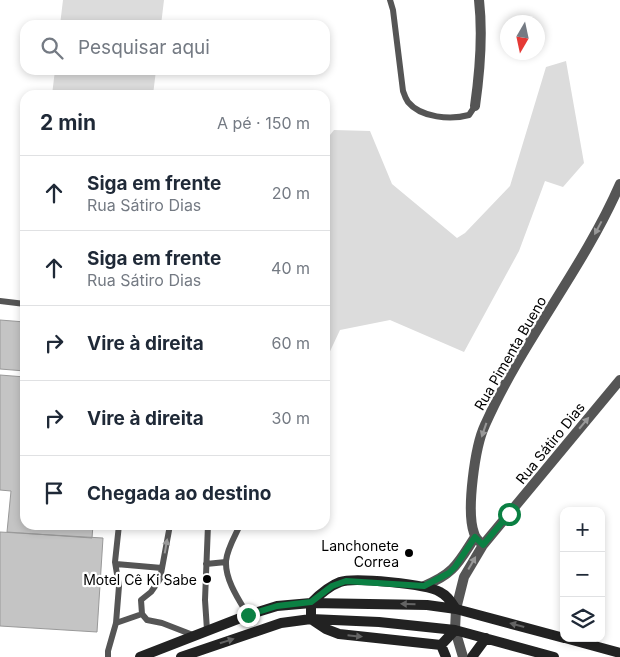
<!DOCTYPE html>
<html lang="pt">
<head>
<meta charset="utf-8">
<style>
	:root { --surface:#fff; --page:#f6f6f7; --text:#1f2937; --muted:#747a83; --line:#e0e1e3 }
	body { margin:0; font-family:Inter,sans-serif; background:var(--page); color:var(--text) }
	.controls { position:absolute; right:15px; bottom:15px; display:grid; overflow:hidden; border-radius:10px; box-shadow:0 2px 8px #0003 }
	.controls button { width:45px; height:45px; display:grid; place-items:center; padding:0; border:0; border-bottom:1px solid var(--line); background:var(--surface); color:var(--text); font:25px sans-serif }
	.compass { position:absolute; left:500px; top:15px; width:45px; height:45px; border-radius:50%; background:var(--surface); box-shadow:0 2px 8px #0003; rotate:189deg }
	.stop { position:absolute; width:15px; height:15px; margin:-11px; border:4px solid #0b8043; border-radius:50%; background:#fff }
	.stop.end { background:#0b8043; border-color:#fff; box-shadow:0 1px 5px #0008 }
	.list { margin:0; padding:0; list-style:none }
	h2 { display:flex; justify-content:space-between; align-items:center; height:65px; margin:0; padding:0 20px; font-size:21px }
	h2 small { font-size:16px; font-weight:400; color:var(--muted) }
	.list li { display:grid; grid-template-columns:32px 1fr auto; gap:15px; align-items:center; box-sizing:border-box; height:75px; padding:0 20px; border-top:1px solid var(--line) }
	.list b { display:block; font-size:19px; white-space:nowrap }
	.list p { margin:0; font-size:16px; white-space:nowrap; color:var(--muted) }
	.list em { font-size:16px; font-style:normal; color:var(--muted) }
	.icon { flex:none; width:28px; height:28px; fill:none; stroke:currentColor; stroke-width:2; stroke-linecap:round; stroke-linejoin:round }
	.map { position:relative; flex:none; width:620px; height:657px; overflow:hidden }
	.search { position:absolute; background:var(--surface); box-shadow:0 2px 8px #0003; left:20px; top:20px; width:310px; height:55px; display:flex; align-items:center; gap:12px; box-sizing:border-box; padding:0 18px; border-radius:15px; color:var(--muted); font-size:19px }
	.panel { position:absolute; background:var(--surface); box-shadow:0 2px 8px #0003; left:20px; top:90px; width:310px; height:440px; border-radius:15px }
	.map>svg:first-child { display:block }
	.green { fill:#dcdcdc }
	.building { fill:#c4c4c4; stroke:#999 }
	.lines { fill:none; stroke-linecap:round; stroke-linejoin:round }
	.lane { stroke:#555; stroke-width:6 }
	.street { stroke:#555; stroke-width:10 }
	.secondary { stroke:#222; stroke-width:10 }
	.oneway { fill:#999 }
	.oneway2 { fill:#646464 }
	.route { stroke:#0b8043; stroke-width:6 }
	.poi-dot { fill:#000; stroke:#fff; stroke-width:2 }
	.labels { text-anchor:middle; dominant-baseline:central; stroke-width:4.5; stroke-linejoin:round; paint-order:stroke }
	.street-label { font-size:14px; fill:#000; stroke:#fff }
	.poi-label { font-size:14px; fill:#000; stroke:#fff; text-anchor:end }
</style>
</head>
<body>
<div class="map">
<svg width="620" height="657" viewBox="0 0 620 657">
	<rect width="100%" height="100%" fill="#fff"/>
	<path class="green" d="M63,0h101l-3,25h-101z
		M566,61l18,102 -21,24 -18,-6 -26,70 -55,101 -74,-32 -50,10 -15,32v-192l5,-35 4,-5 36,1 22,53 65,54 8,-5 45,-47 36,-119z
		M55,70h101l-3,25h-101z"/>
	<path class="building" d="M0,320l25,2v49l-25,-2z
		M0,375l25,2v148h68l-1,13 -85,-6 4,-41 -11,-1z
		M0,532l103,6 -6,94 -97,-6z"/>
	<g class="lines">
		<path class="lane" d="M390,0l3,10 10,81c1,3 3,8 5,11 13,16 43,18 61,13l6,-9
			M0,301l25,3
			M170,525l-10,54 -9,13 -10,8 1,14 5,6 15,3 31,12
			M240,525c-5,11 -13,24 -14,36 -1,19 13,39 22,54
			M116,564l46,4
			M206,564l20,-2
			M116,623l26,-9
			M207,630l-2,-30 3,-75
			M108,657v-6l8,-28 3,-37 -4,-24 4,-37"/>
		<path class="street" d="M475,106c5,-35 8,-71 4,-106
			M483,545c-4,-4 -8,-7 -9,-12 -8,-22 1,-87 11,-108 37,-84 98,-156 135,-241
			M424,586c31,-13 34,-23 51,-49
			M463,657l-8,-27 1,-21 8,-32 19,-32 137,-165"/>
		<path class="secondary" d="M455,630l-14,15 -102,-11 -13,-5 -15,-10v-16c8,-8 18,-17 29,-21 14,-5 87,2 100,10 8,4 11,10 16,17
			M565,638l55,15
			M441,645l5,12
			M140,657l108,-42 29,-9 34,-3 116,2 29,4 108,29
			M181,657l100,-34 30,-4 68,3 76,8 99,27
			M472,657l14,-19"/>
	</g>
	<defs><path id="oneway-solid" d="M-6-.8H1V-3.2L6.5 0L1 3.2V.8H-6Z" transform="scale(1.25)"/></defs>
	<g class="oneway">
		<use href="#oneway-solid" transform="translate(598 228) rotate(118)"/>
		<use href="#oneway-solid" transform="translate(584 423) rotate(-50)"/>
		<use href="#oneway-solid" transform="translate(484 430) rotate(109)"/>
		<use href="#oneway-solid" transform="translate(166 546) rotate(-80)"/>
		<use href="#oneway-solid" transform="translate(472 563) rotate(-60)"/>
	</g>
	<g class="oneway2">
		<use href="#oneway-solid" transform="translate(408 604) rotate(-179)"/>
		<use href="#oneway-solid" transform="translate(517 625) rotate(-165)"/>
		<use href="#oneway-solid" transform="translate(355 636) rotate(6)"/>
		<use href="#oneway-solid" transform="translate(227 641) rotate(-18)"/>
	</g>
	<g class="lines">
		<path class="route" d="M248,615l29,-9 34,-4 21,-16 14,-5 78,5 25,-13 6,-6 20,-30 8,8 26,-31"/>
	</g>
	<g class="poi-dot">
		<circle cx="409" cy="553" r="5"/>
		<circle cx="207" cy="579" r="5"/>
	</g>
	<g class="labels">
		<g class="street-label">
			<text transform="translate(510 353) rotate(-60)">Rua Pimenta Bueno</text>
			<text transform="translate(550 443) rotate(-51)">Rua Sátiro Dias</text>
		</g>
		<g class="poi-label">
			<text x="399" y="545">Lanchonete<tspan x="399" dy="16">Correa</tspan></text>
			<text x="197" y="579">Motel Cê Ki Sabe</text>
		</g>
	</g>
</svg>
<div class="controls">
<button>+</button>
<button>−</button>
<button><svg class="icon" aria-label="layers" viewBox="0 0 24 24"><path d="M12 4l9 5-9 5-9-5zM3 14l9 5 9-5"/></svg></button>
</div>
<svg class="compass" viewBox="-18 -18 36 36"><path d="M0-13l5 13h-10z" fill="#e53935"/><path d="M0 13l5-13h-10z" fill="#747a83"/></svg>
<div class="stop" style="left:509px;top:514px"></div>
<div class="stop end" style="left:248px;top:615px"></div>
<div class="search"><svg class="icon" aria-label="search" viewBox="0 0 24 24"><circle cx="10" cy="10" r="6"/><path d="M15 15l6 6"/></svg>Pesquisar aqui</div>
<section class="panel">
<h2>2 min<small>A pé · 150 m</small></h2>
<ul class="list">
<li><svg class="icon" aria-label="ahead" viewBox="0 0 24 24"><path d="M12 20V5M6 11l6-6 6 6"/></svg><div><b>Siga em frente</b><p>Rua Sátiro Dias</p></div><em>20 m</em></li>
<li><svg class="icon" aria-label="ahead" viewBox="0 0 24 24"><path d="M12 20V5M6 11l6-6 6 6"/></svg><div><b>Siga em frente</b><p>Rua Sátiro Dias</p></div><em>40 m</em></li>
<li><svg class="icon" aria-label="right" viewBox="0 0 24 24"><path d="M7 20v-9h11M14 6l5 5-5 5"/></svg><div><b>Vire à direita</b></div><em>60 m</em></li>
<li><svg class="icon" aria-label="right" viewBox="0 0 24 24"><path d="M7 20v-9h11M14 6l5 5-5 5"/></svg><div><b>Vire à direita</b></div><em>30 m</em></li>
<li><svg class="icon" aria-label="arrive" viewBox="0 0 24 24"><path d="M6 21V4h12l-3 4 3 4H6"/></svg><div><b>Chegada ao destino</b></div></li>
</ul>
</section>
</div>
</body>
</html>
